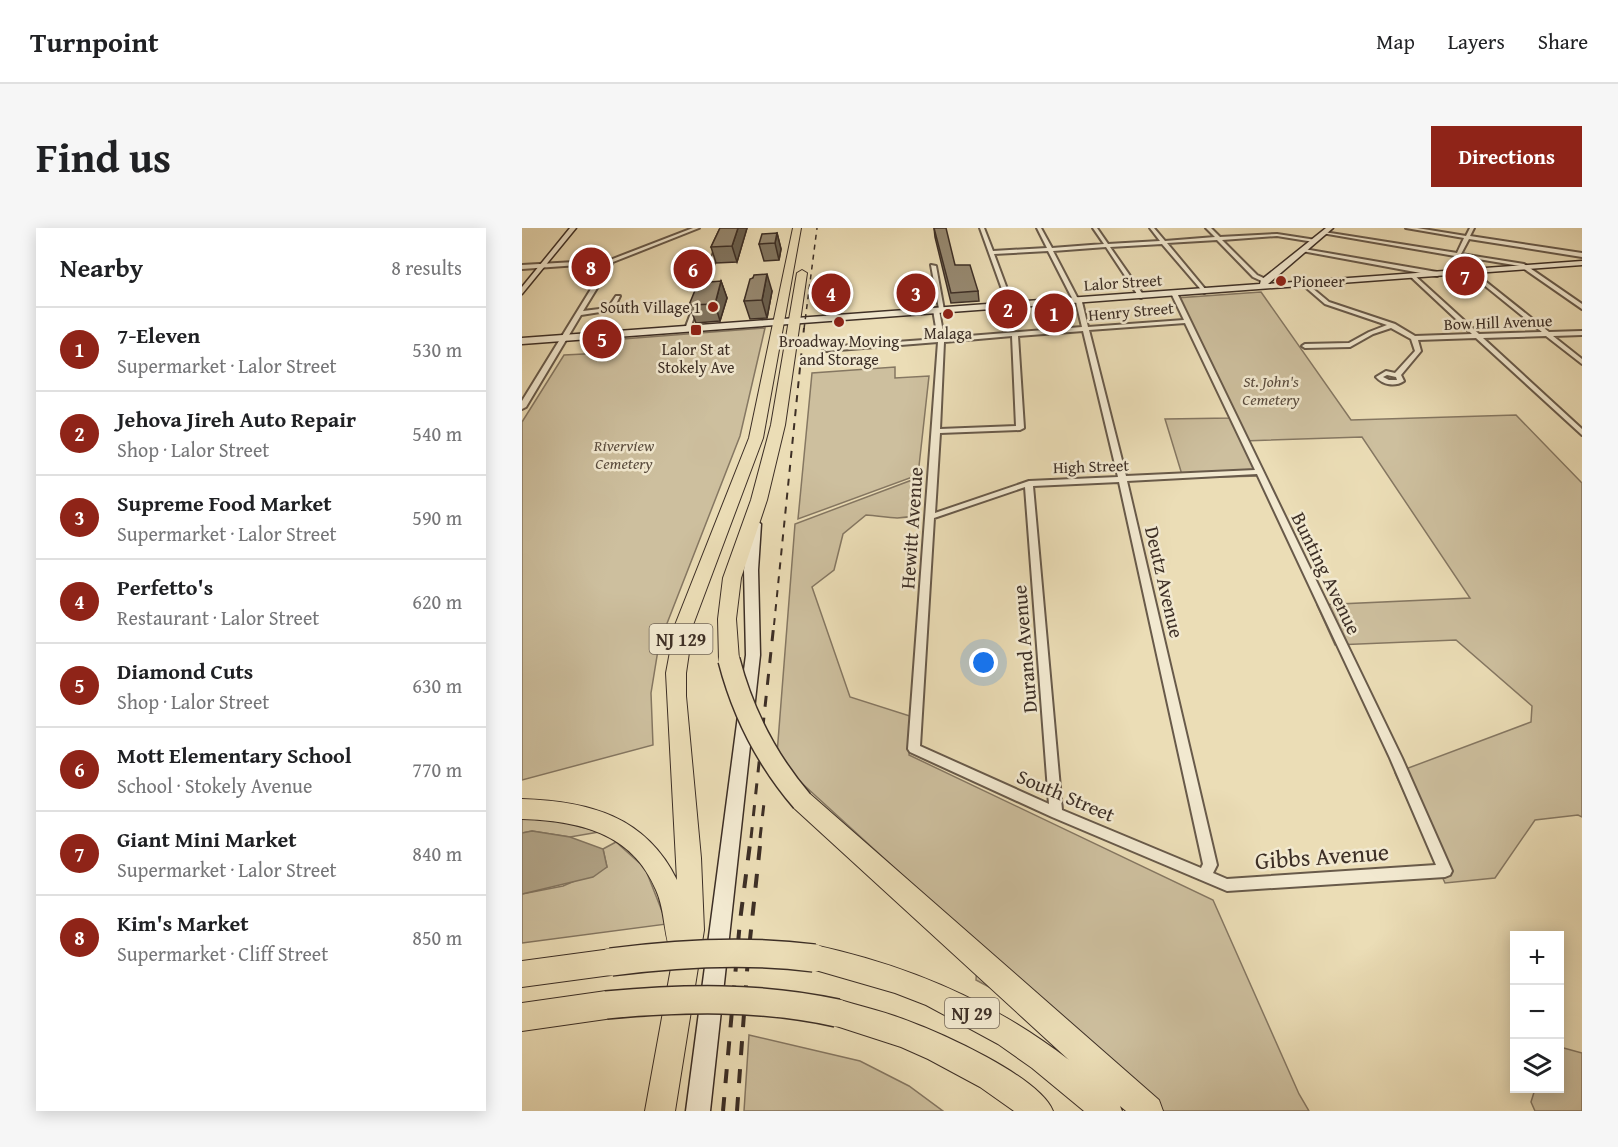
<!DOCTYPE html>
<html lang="en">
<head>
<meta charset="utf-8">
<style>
	:root { --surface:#fff; --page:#f6f6f6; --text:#202124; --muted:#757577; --line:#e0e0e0; --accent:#8f2418 }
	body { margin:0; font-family:"Gentium Book Plus",serif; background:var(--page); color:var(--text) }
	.controls { position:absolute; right:18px; bottom:18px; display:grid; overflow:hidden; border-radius:0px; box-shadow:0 3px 15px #0003 }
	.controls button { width:54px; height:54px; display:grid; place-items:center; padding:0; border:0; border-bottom:2px solid var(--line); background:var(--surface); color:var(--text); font:30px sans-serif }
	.you { position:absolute; left:462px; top:435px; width:21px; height:21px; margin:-15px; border:4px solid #fff; border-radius:50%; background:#1a73e8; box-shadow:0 0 0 9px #1a73e833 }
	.badge { display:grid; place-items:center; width:39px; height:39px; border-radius:50%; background:var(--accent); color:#fff; font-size:20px; font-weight:700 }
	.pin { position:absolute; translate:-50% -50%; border:3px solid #fff; box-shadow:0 2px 6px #0006 }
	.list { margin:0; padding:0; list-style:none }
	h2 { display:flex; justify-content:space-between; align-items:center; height:78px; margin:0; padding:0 24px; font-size:26px }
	h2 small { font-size:20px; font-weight:400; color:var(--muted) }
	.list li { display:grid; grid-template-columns:39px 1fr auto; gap:18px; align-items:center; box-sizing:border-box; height:84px; padding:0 24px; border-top:2px solid var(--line) }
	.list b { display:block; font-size:22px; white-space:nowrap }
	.list p { margin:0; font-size:20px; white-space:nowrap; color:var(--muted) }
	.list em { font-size:20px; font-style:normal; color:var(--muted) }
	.icon { flex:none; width:33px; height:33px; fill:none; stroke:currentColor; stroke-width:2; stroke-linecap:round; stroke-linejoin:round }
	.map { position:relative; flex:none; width:1060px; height:883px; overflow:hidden; border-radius:0px }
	header { display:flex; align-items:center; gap:36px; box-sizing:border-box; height:84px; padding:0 30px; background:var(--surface); border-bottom:2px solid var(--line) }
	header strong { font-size:28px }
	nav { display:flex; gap:33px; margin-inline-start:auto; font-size:21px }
	.intro { display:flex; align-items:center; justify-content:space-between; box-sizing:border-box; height:144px; padding:0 36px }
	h1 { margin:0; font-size:42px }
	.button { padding:15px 27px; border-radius:0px; background:var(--accent); color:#fff; font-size:21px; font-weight:700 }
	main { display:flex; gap:36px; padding:0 36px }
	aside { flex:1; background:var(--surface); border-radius:0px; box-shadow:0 3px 15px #0003 }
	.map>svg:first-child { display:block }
	.green { fill:#cdbf9e; stroke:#857762; stroke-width:1.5 }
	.water { fill:#b0a285; stroke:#82745f; stroke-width:1.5 }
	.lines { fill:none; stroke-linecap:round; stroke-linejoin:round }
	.street-casing { stroke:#685a4a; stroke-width:4 }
	.secondary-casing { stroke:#3d2f26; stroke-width:3 }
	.highway-casing { stroke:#3d2f26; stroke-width:2 }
	.street { fill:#f2e9d0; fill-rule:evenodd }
	.secondary { fill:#f2e9d0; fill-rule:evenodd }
	.highway { fill:#ebddb6; fill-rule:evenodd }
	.rail-far3 { stroke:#3d2f26; stroke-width:1.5; stroke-dasharray:5 5; stroke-linecap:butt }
	.rail-far2 { stroke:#3d2f26; stroke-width:2; stroke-dasharray:7 7; stroke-linecap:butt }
	.rail-far1 { stroke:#3d2f26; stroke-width:3; stroke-dasharray:11 11; stroke-linecap:butt }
	.rail { stroke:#3d2f26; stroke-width:4; stroke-dasharray:14 14; stroke-linecap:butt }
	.highway-bridge-far1-casing { stroke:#3d2f26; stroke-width:24; stroke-linecap:butt }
	.highway-bridge-casing { stroke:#3d2f26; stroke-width:30; stroke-linecap:butt }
	.highway-bridge-far1 { stroke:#ebddb6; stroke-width:21 }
	.highway-bridge { stroke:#ebddb6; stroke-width:27 }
	.wall { fill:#827661; stroke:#3d2f26; stroke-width:1.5 }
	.shaded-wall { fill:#6a604f; stroke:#3d2f26; stroke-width:1.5 }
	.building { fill:#978971; stroke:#3d2f26; stroke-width:1.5 }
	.poi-dot { fill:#8f2418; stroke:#f2e9d0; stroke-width:2 }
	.labels { text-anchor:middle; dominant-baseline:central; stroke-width:5; stroke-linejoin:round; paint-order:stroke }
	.far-poi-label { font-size:16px; fill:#3d2f26; stroke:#f2e9d0 }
	.far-street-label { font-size:16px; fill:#3d2f26; stroke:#f2e9d0 }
	.far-park-label { font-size:16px; font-style:italic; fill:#5a4c3e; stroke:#f2e9d0 }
	.shield { fill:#f2e9d0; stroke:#736759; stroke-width:1.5 }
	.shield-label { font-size:18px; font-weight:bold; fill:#3d2f26 }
	.street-label { font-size:20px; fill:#3d2f26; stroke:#f2e9d0 }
	.near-street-label { font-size:24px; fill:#3d2f26; stroke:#f2e9d0 }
</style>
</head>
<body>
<header>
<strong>Turnpoint</strong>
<nav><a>Map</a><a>Layers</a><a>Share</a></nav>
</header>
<div class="intro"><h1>Find us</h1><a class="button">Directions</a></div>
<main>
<aside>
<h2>Nearby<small>8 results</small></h2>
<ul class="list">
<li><span class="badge">1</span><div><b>7-Eleven</b><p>Supermarket · Lalor Street</p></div><em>530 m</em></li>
<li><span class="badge">2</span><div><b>Jehova Jireh Auto Repair</b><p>Shop · Lalor Street</p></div><em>540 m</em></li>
<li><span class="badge">3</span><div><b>Supreme Food Market</b><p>Supermarket · Lalor Street</p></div><em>590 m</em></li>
<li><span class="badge">4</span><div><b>Perfetto's</b><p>Restaurant · Lalor Street</p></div><em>620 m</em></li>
<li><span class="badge">5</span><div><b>Diamond Cuts</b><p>Shop · Lalor Street</p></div><em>630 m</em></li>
<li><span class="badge">6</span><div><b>Mott Elementary School</b><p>School · Stokely Avenue</p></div><em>770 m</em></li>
<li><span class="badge">7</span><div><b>Giant Mini Market</b><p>Supermarket · Lalor Street</p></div><em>840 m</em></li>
<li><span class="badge">8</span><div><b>Kim's Market</b><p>Supermarket · Cliff Street</p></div><em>850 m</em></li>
</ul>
</aside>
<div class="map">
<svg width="1060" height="883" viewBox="0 0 1060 883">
	<rect width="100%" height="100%" fill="#ebddb6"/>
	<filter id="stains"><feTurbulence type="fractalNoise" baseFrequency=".00333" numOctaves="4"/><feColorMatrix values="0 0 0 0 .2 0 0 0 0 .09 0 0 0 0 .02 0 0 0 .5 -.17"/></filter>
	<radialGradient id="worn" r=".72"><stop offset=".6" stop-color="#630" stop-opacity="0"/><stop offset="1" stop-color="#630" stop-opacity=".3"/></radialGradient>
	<path class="green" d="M739,64l90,128 165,-5 66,68v334l-4,-2 -43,5 -40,58 -50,5 -50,-110 136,-51 1,-16 -76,-66 -121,5 -18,-40 153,-7 -108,-161 -119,4 16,35 -76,2 -18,-59 66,-1 -55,-120z
		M243,100l-25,108 -81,208 -8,49 2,52 -131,35v-358l42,-67 40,-2 6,-13z
		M373,139v11l34,-2 -11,99 -120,44 14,-146z
		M398,249l-4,38c-20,6 -31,1 -50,0l-23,19 -9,36 -22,17 38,110 63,20 -4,38 304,145 86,194 10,17h-157l-112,-97 -64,-34 2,-36 -183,-167 -18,-23 18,-230z
		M14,586l63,18 -29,5 -38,-6 -10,2v-18z
		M94,614l29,26 22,56 -145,19v-49l41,-8 44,-19 -4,-18z
		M227,807l111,26 49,25 34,25h-199z
		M1038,819l22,6v58h-47l-4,-9 4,-13 25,-1z"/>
	<path class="water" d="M10,603l38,6 33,12 4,18 -14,10 -71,17v-61z"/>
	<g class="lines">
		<defs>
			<path id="street" d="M171,0h6l-86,34 -30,49 25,-3 8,-12h4l-7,14 -32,5 -55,92 -4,2v-8l85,-138 -85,6v-4l88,-5z
				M201,0h4l-37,100 -5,1z
				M458,0h4l9,23 54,-3 -10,-20h4l11,20 52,-4 -11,-16h4l11,16 52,-3 -10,-13h4l11,13 50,-4 -9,-9h5l9,9 57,-3 39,6 -2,2 -37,-6 -55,4 35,35 11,5 -2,3 -13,-6 -36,-37 -50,3 39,47 1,1 -3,2 -42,-49 -52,3 34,49 -3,2 -2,-1 -33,-50 -53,4 24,46 5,5 6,25 96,-7 -13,-27 3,-2 3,2 225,465 50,113 -2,4 -5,2 -218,14 -175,-74 -142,-65 -2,-3 30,-407 -112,9 -3,-2 3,-2 112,-8 -5,-29 3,-2 3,2 5,28 138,-11 -6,-25 -4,-4 -24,-47 -54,3 19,51 -5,1zM663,95l70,147 -129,6 -37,-146zM561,103l35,146 -89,4 -94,32 5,-80 80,-3 4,-2 -6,-92zM490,108l4,90 -76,3 4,-87zM735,246l133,284 46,107 -209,14 -14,-6 4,-8 -90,-384zM597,254l84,382 -2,4 -139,-58 -29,-324zM503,259l24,317 -129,-58 14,-228z
				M884,0h11l49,8 4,-8h4l-4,8 112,17v4l-113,-18 -8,15 63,10 58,40v5l-62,-43 -60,-10 -5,11 3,6 -3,2 -6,-8 6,-11 -133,-23 2,-1 133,21 7,-15z
				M782,21l133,23 3,2 -3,2 -135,-25z
				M409,37l5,1 8,44 -5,-1z
				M948,41l79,63 33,-1v4l-29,1 29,23v5l-36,-28 -63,2 99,91v6l-106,-97 -58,2 3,11 -20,24 3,6c-9,6 -21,4 -28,-4l10,-6 9,2 20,-22 -4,-12 -20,-11 -18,6 -23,13 -45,1 -3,-2 3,-2 44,-1 20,-11 18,-7 -62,-21 -22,-19 2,-3 24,20 66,22 20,12 57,-2 -61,-57 2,-3 66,60 63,-2 -74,-60zM865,147l9,2 1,3h-8l-6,-3z"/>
			<path id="secondary" d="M48,0h6l-54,66v-7z
				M804,0h7l-65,56 314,-23v4l-1060,79v-6l738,-54 1,-4z
				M233,292l6,4 -3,46 2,85 -50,456h-24l60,-456 -2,-85 5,-46z"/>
			<path id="highway" d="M271,0h8l-38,210 -70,187 -7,48v23l15,162 3,72 -29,181h-30l28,-154c-10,-20 -7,-45 -17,-67 -24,-58 -78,-69 -134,-71v-20c66,2 124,17 155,81l-11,-207 9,-48 74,-187z
				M280,42l5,3 -22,152 -18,75 -26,78 -5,41 3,41 -3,5 -7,2 -7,-2 -3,-5 -1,-41 5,-41 28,-78 20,-75 26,-152z
				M280,563l8,3 349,306 4,11h-37l-6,-5 2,5h-38l-52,-43 -34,-24 -72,-39 -31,-12 -90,-26 -4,-9 4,-9 9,-4c93,20 179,56 255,115l-275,-252 -3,-7 3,-7z
				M89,721l9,4 4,9 -4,9 -9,4 -89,12v-26z
				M84,763l10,4 4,10 -4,10 -10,4 -84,12v-28z
				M315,771c22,7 45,12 66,20 36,13 136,57 150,92h-39l-34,-24 -52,-28 -27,-12 -74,-24 -4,-10 4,-10z"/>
		</defs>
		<use href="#street" class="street-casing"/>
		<use href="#secondary" class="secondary-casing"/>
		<use href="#highway" class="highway-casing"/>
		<use href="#street" class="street"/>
		<use href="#secondary" class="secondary"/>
		<use href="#highway" class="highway"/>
		<path class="rail-far3" d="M282,101l13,-101"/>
		<path class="rail-far2" d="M252,397l30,-297"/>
		<path class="rail-far1" d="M229,610l23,-215
			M238,610l4,-35"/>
		<path class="rail" d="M201,883l17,-190 11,-85
			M215,883l11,-153 13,-122"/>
		<defs>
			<path id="highway-bridge-far1" d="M207,432c14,54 37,99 73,141"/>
			<path id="highway-bridge" d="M89,734c68,-9 135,-13 203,-4
				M84,777c78,-7 154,-9 231,8"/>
		</defs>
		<use href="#highway-bridge-far1" class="highway-bridge-far1-casing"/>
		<use href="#highway-bridge" class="highway-bridge-casing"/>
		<use href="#highway-bridge-far1" class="highway-bridge-far1"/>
		<use href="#highway-bridge" class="highway-bridge"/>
	</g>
	<path class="wall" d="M198,0h27l-10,34 -21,1 -5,-16z
		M412,0l21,37 23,26 1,10 -28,2 -16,-66z
		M255,5l4,16 -2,11 -15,1 -5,-17z
		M231,50l19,13 -5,27 -17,1 -6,-18z
		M199,53l6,17 -7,23 -24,2 -7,-18z"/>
	<path class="shaded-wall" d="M216,0h9l-10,34 -5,-16z
		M255,5l4,16 -2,11 -4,-17z
		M245,46l5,17 -5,27 -5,-18z
		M199,53l6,17 -7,23 -5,-17z"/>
	<path class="building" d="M198,0h18l-6,18 -21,1z
		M412,0h12l9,37h15l8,26 -27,2z
		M255,5l-2,10 -16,1 3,-10z
		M245,46l-5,26 -18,1 6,-22 3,-1 1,-3z
		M199,53l-6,23 -26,1 9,-22z"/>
	<g class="poi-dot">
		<circle cx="759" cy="53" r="6"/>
		<circle cx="191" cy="79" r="6"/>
		<circle cx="426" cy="86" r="6"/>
		<circle cx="317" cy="94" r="6"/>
		<rect x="168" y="96" width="12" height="12" rx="3"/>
	</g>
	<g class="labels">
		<g class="far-poi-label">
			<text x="771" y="53" text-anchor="start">Pioneer</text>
			<text x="179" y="79" text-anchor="end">South Village 1</text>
			<text x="426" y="105">Malaga</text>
			<text x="317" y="113">Broadway Moving<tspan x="317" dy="18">and Storage</tspan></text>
			<text x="174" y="121">Lalor St at<tspan x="174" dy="18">Stokely Ave</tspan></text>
		</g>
		<g class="far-street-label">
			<text transform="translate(601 54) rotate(-4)">Lalor Street</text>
			<text transform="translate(609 83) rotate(-5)">Henry Street</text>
			<text transform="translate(976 94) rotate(-2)">Bow Hill Avenue</text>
			<text transform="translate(569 238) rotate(-2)">High Street</text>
		</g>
		<g class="far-park-label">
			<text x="749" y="153">St. John's<tspan x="749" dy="18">Cemetery</tspan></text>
			<text x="102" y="217">Riverview<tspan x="102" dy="18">Cemetery</tspan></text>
		</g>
		<g class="shield">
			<rect x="127.5" y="396" width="63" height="30" rx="4.5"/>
			<rect x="423" y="770" width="54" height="30" rx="4.5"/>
		</g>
		<g class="shield-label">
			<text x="159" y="411">NJ 129</text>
			<text x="450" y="785">NJ 29</text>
		</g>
		<g class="street-label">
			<text transform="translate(389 300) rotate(-86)">Hewitt Avenue</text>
			<text transform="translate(805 345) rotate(64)">Bunting Avenue</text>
			<text transform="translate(643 354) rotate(77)">Deutz Avenue</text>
			<text transform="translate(502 421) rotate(-95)">Durand Avenue</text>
			<text transform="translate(544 567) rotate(23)">South Street</text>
		</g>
		<g class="near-street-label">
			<text transform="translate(800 628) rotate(-4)">Gibbs Avenue</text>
		</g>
	</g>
	<rect width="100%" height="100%" filter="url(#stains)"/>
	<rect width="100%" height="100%" fill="url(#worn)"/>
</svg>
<div class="controls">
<button>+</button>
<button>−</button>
<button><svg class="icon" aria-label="layers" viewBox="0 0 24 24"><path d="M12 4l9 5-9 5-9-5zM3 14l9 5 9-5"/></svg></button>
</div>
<div class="you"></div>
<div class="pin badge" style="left:532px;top:85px">1</div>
<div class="pin badge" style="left:486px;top:81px">2</div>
<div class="pin badge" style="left:394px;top:65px">3</div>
<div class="pin badge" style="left:309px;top:65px">4</div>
<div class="pin badge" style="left:80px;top:111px">5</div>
<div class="pin badge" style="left:171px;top:41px">6</div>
<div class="pin badge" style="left:943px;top:48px">7</div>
<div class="pin badge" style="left:69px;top:39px">8</div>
</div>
</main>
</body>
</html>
